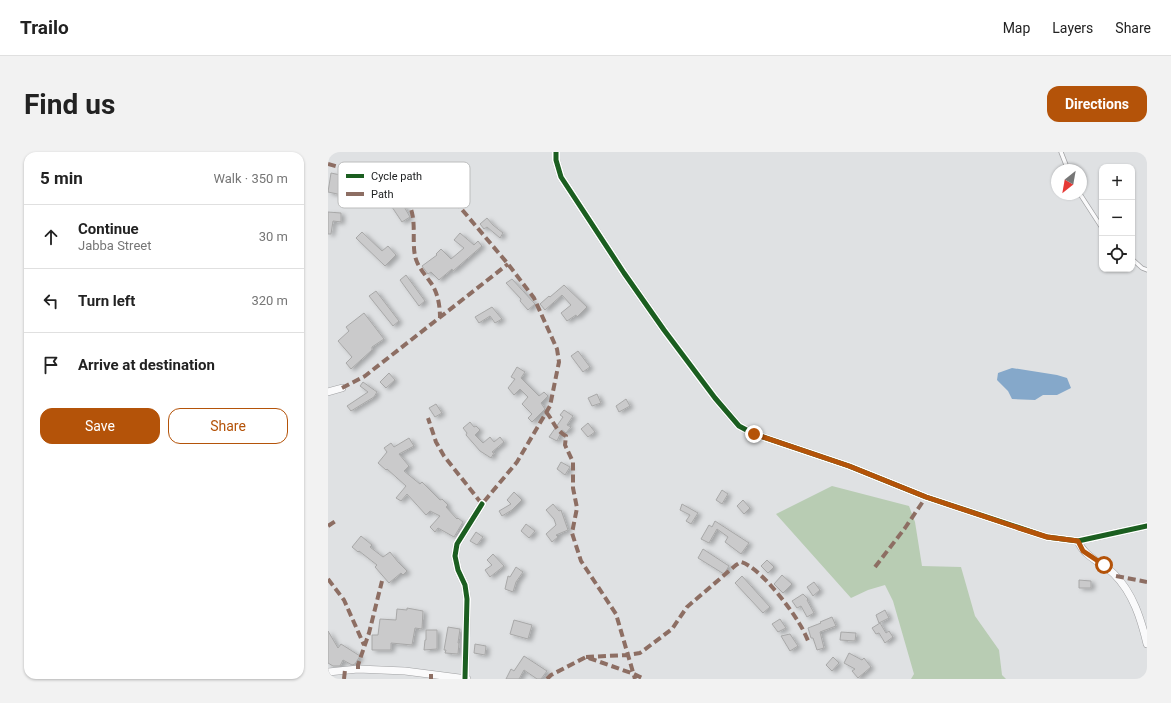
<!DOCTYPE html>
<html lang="en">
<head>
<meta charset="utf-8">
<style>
	:root { --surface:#fff; --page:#f2f2f2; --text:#222; --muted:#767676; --line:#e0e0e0; --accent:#b45309 }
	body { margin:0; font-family:Roboto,sans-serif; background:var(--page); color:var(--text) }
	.controls { position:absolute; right:12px; top:12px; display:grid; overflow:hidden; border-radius:8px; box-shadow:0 1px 3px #0004 }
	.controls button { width:36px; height:36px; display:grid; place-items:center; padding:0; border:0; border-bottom:1px solid var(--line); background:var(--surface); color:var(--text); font:20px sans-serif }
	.compass { position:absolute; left:723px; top:12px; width:36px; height:36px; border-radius:50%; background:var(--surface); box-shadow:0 1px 3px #0004; rotate:211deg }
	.stop { position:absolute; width:12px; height:12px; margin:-9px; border:3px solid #b45309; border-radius:50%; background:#fff }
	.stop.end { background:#b45309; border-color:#fff; box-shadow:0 1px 4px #0008 }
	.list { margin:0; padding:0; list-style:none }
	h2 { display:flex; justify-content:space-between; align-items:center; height:52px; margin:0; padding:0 16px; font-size:17px }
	h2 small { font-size:13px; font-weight:400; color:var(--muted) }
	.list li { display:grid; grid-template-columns:26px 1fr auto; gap:12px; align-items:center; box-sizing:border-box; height:64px; padding:0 16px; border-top:1px solid var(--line) }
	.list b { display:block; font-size:15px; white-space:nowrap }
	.list p { margin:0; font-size:13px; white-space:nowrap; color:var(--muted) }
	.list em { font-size:13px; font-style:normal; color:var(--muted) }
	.actions { display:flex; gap:8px; padding:12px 16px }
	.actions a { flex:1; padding:9px 0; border:1px solid var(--accent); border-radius:12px; text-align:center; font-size:14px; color:var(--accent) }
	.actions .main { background:var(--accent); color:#fff }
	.icon { flex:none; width:22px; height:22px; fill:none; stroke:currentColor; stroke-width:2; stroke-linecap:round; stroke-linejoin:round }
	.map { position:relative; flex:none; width:819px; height:527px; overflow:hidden; border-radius:12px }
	header { display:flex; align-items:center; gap:24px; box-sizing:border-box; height:56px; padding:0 20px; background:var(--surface); border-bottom:1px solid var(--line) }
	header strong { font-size:19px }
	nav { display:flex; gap:22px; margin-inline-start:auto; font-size:14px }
	.intro { display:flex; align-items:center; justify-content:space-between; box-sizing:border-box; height:96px; padding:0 24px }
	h1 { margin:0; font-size:28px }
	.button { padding:10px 18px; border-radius:12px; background:var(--accent); color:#fff; font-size:14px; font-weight:700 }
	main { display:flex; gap:24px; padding:0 24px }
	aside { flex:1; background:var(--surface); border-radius:12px; box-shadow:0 1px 3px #0004 }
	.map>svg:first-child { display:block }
	.green { fill:#b8ccb3 }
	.water { fill:#85a8ca }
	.building { fill:#cacacb; stroke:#a8a8a8; filter:url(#shadow) }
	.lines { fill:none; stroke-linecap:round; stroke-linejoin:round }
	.lane-casing { stroke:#a0a1a3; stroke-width:5 }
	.street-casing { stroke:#a0a1a3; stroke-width:8 }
	.lane { stroke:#fafafb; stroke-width:3.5 }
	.street { stroke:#fafafb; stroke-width:7 }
	.quiet { stroke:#8d6e63; stroke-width:4; stroke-dasharray:8 4; stroke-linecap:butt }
	.cycleway-casing { stroke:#fff; stroke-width:8 }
	.cycleway { stroke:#1b5e20; stroke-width:5 }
	.route { stroke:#b45309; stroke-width:5 }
	.key { fill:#fff; stroke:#bcbdbd; stroke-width:1 }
	.key-label { font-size:11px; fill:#202223 }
</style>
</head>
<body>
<header>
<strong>Trailo</strong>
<nav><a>Map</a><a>Layers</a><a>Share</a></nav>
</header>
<div class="intro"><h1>Find us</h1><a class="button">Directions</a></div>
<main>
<aside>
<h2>5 min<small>Walk · 350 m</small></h2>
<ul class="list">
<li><svg class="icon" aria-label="ahead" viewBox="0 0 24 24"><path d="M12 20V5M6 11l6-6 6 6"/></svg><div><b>Continue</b><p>Jabba Street</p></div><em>30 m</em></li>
<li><svg class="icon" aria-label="left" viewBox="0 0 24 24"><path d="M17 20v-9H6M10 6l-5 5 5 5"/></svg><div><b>Turn left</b></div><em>320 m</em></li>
<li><svg class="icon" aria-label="arrive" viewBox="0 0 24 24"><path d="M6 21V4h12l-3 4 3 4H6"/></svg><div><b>Arrive at destination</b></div></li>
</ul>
<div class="actions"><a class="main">Save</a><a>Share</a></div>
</aside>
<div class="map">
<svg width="819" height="527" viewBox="0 0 819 527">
	<defs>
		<filter id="shadow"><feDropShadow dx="3.5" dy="2" stdDeviation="2" flood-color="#0004"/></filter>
	</defs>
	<rect width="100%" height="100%" fill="#dfe1e3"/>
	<path class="green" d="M504,334l77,20 6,16 7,44 39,1 14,49 24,34 3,25 4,4h-95l3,-5 -21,-73 -8,-16 -17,5 -17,8 -75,-84z"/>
	<path class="water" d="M684,216l45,7 10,3 4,10 -14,7h-14l-8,5 -23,-1 -4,-8 -11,-11 1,-7z"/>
	<path class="building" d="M3,21l14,3 -3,11 7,2 -2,7 -19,-4z
		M71,46l11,19 -8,5 -12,-18z
		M0,60l13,1v9l-8,-1 -2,13h-3z
		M159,66l6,7 10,8 -3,5 -13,-11 -3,2 -4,-5z
		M34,80l20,19 6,-5 8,9 -11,11 -29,-28z
		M132,81l14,12 4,-4 4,5 -29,25 -1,-2 -13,11 -8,-8 -3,2 -6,-8 15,-11 -1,-1 5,-5 10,10 13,-11 -10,-8z
		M78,123l19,26 -6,5 -19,-26z
		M184,127l23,25 -7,6 -8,-9 1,-2 -15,-16z
		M236,133l23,22 -10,10 -1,-2 -9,6 -6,-8 10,-8 -9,-10 -17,15 -5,-6 9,-8 1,1z
		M48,139l23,30 -6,5 -24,-30z
		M164,155l10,12 -7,4 -5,-7 -11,7 -4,-6z
		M36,161l20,26 -12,8v3l-21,19 -5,-6 6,-6 -14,-16 11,-10 -3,-4z
		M250,199l12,16 -7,5 -12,-16z
		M189,215l8,5 -4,6 18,18 5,-4 4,4 -7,7 4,6 -13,13 -4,-4 4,-4 -10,-10 6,-7 -8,-8 -6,6 -6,-7 7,-9 -4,-2z
		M61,221l6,7 -9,8 -6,-6z
		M35,230l14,10 -3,5 -23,14 -4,-5 21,-14 -8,-6z
		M269,242l4,9 -9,3 -4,-8z
		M298,247l4,7 -11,6 -3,-6z
		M108,252l6,9 -7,4 -6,-9z
		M236,258l9,6 -6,9 4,2 -5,6 -4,-3 -5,11 -8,-4 14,-20 -3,-2z
		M142,270l4,5 2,-1 4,4 -5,5 8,8 7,-6 4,5 6,-5 4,5 -12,10 2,1 -3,5 -11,-7 -14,-16 1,-2 -4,-5z
		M260,271l7,9 -7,5 -7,-8z
		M81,286l5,8 -15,8 10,12 -5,5 16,13 2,-2 18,18 2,-1 6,6 -2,2 11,12 1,-1 5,4 -9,15 -16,-9 -3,4 -5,-5 10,-11 -10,-5 -4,4 -19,-21 -6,7 -5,-3 10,-12 -19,-17 -1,1 -8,-7 9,-11 -3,-4 7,-5 3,4z
		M233,310l9,5 -5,8 -8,-6z
		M394,338l6,4 -6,10 -6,-4z
		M186,340l8,8 -10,10 -10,6 -3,-5 12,-7 -4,-4z
		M415,348l7,8 -6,6 -7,-8z
		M225,352l6,7 2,-1 7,20 -12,5 2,2 -6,5 -6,-8 10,-9 -2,-6 -8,-9z
		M354,352l16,9 -7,11 -5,-3 4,-6 -10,-5z
		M387,369l34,22 -8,11 -16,-12 3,-5 -11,-8 -8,14 -8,-4 8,-14 3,2z
		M198,372l9,7 -6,7 -8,-7z
		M148,380l7,5 -6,8 -7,-4z
		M33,384l11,9 -2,2 13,10 7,-5 8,10 9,9 -4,4 -2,-2 -12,10 -14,-16 2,-2 -18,-14 -1,1 -6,-5z
		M375,397l26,17 -5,8 -26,-16z
		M165,402l11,12 -14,11 -5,-7 7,-5 -5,-5z
		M439,408l7,7 -6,6 -7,-7z
		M188,415l7,5 -7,10 -3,10 -8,-3 3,-13 2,1z
		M454,423l10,9 -9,9 -9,-9z
		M414,424l28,31 -7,6 -28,-30z
		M751,428l12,1v7h-12z
		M486,430l6,8 -7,6 -6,-9z
		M475,442l5,5 -1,1 7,13 -7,4 -6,-11 -4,2 -5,-7z
		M79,456l16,3 -1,18 -7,-1 -3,17 -21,-2v7h-19v-15h6l2,-16 16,1 1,-11 10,1z
		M557,458l4,8 -10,5 -3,-8z
		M504,465l4,9 -16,6 4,16 -7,2 -4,-12h-2l-3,-10 13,-5 -1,-1z
		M452,467l6,9 -8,4 -6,-8z
		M186,468l18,5 -4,14 -18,-5z
		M552,471l6,10 3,-2 4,6 -8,6 -6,-10 -3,1 -4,-6z
		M120,475l12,2 -2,14h1l-1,11 -13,-1 1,-3h-2z
		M98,478h11v19l-13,1 1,-10h1z
		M0,479l10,17 3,-4 19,12 -5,8 -3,1 -9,-5 -3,6h-7l-5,-3z
		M513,480l15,1 -1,8 -15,-1z
		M462,482l8,12 -8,5 -9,-15z
		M147,492l11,2 -1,9 -11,-2z
		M521,501l13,7 2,-2 7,9 -13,11 -6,-7 3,-2 -11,-6z
		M196,504l23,15 -6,8h-4l-13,-9 -5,9h-13l5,-10 3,2z
		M505,505l6,6 -7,8 -6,-6z"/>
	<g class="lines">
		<defs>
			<path id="lane" d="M733,0l7,18
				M752,42l22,34
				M804,107l10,9 5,2"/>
			<path id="street" d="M228,0v8l5,17 63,96 40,57 51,68 24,28 15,8 95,32 77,31 121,40 31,4 69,-15
				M0,240l14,-4
				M750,389c6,16 25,22 36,33 19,19 27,45 33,70
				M0,520l30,-3 47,2 62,8
				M137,526l2,-79 -2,-14 -7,-15 -3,-14 2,-12 25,-40"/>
		</defs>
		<use href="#lane" class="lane-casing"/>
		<use href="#street" class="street-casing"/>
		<use href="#lane" class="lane"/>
		<use href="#street" class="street"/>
		<path class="quiet" d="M0,12l49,14 5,3 21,7 21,2 29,11 6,5 49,58 26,34 23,51 2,13 -9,44 -33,56 -35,42 -38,-48 -8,-14 -8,-24
			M75,36c0,14 7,14 9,25 4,15 -1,36 5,49 3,7 9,14 14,21 7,10 9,23 9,35
			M14,236l23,-12 143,-112
			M218,260c8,9 8,17 20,24l-1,9 8,17v26l4,20 -5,25 9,28 35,53 19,65
			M0,374l9,-6
			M547,415l30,-39 21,-31
			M788,424l31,6
			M0,427l16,21 20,45
			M258,505l42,-2 12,-2 32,-24 15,-22 49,-42 5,-3c18,5 48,44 58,61 4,6 7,13 10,20
			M30,517v-4l11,-32 13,-52
			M16,527l1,-9
			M103,527v-5
			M219,527l4,-4 35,-18 48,17 10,5"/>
		<defs>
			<path id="cycleway" d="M228,0v8l5,17 63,96 40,57 51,68 24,28 15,8 95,32 77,31 121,40 31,4 69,-15
				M137,526l2,-79 -2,-14 -7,-15 -3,-14 2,-12 25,-40"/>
		</defs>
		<use href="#cycleway" class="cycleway-casing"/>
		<use href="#cycleway" class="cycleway"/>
	</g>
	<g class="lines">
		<path class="route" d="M426,282l95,32 77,31 90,30 31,10 31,4 5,10 21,14"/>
	</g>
	<rect x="10" y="10" width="132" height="46" rx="6" class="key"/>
	<rect x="18" y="22" width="18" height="4" fill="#1b5e20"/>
	<rect x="18" y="40" width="18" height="4" fill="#8d6e63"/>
	<g class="key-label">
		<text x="43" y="28">Cycle path</text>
		<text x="43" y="46">Path</text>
	</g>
</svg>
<div class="controls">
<button>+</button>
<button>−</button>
<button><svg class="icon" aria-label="locate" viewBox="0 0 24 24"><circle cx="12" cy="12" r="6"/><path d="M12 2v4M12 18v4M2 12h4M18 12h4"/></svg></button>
</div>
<svg class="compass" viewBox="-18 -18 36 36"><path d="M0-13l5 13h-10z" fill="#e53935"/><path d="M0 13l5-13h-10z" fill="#767676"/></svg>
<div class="stop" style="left:776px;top:413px"></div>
<div class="stop end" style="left:426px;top:282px"></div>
</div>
</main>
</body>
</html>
